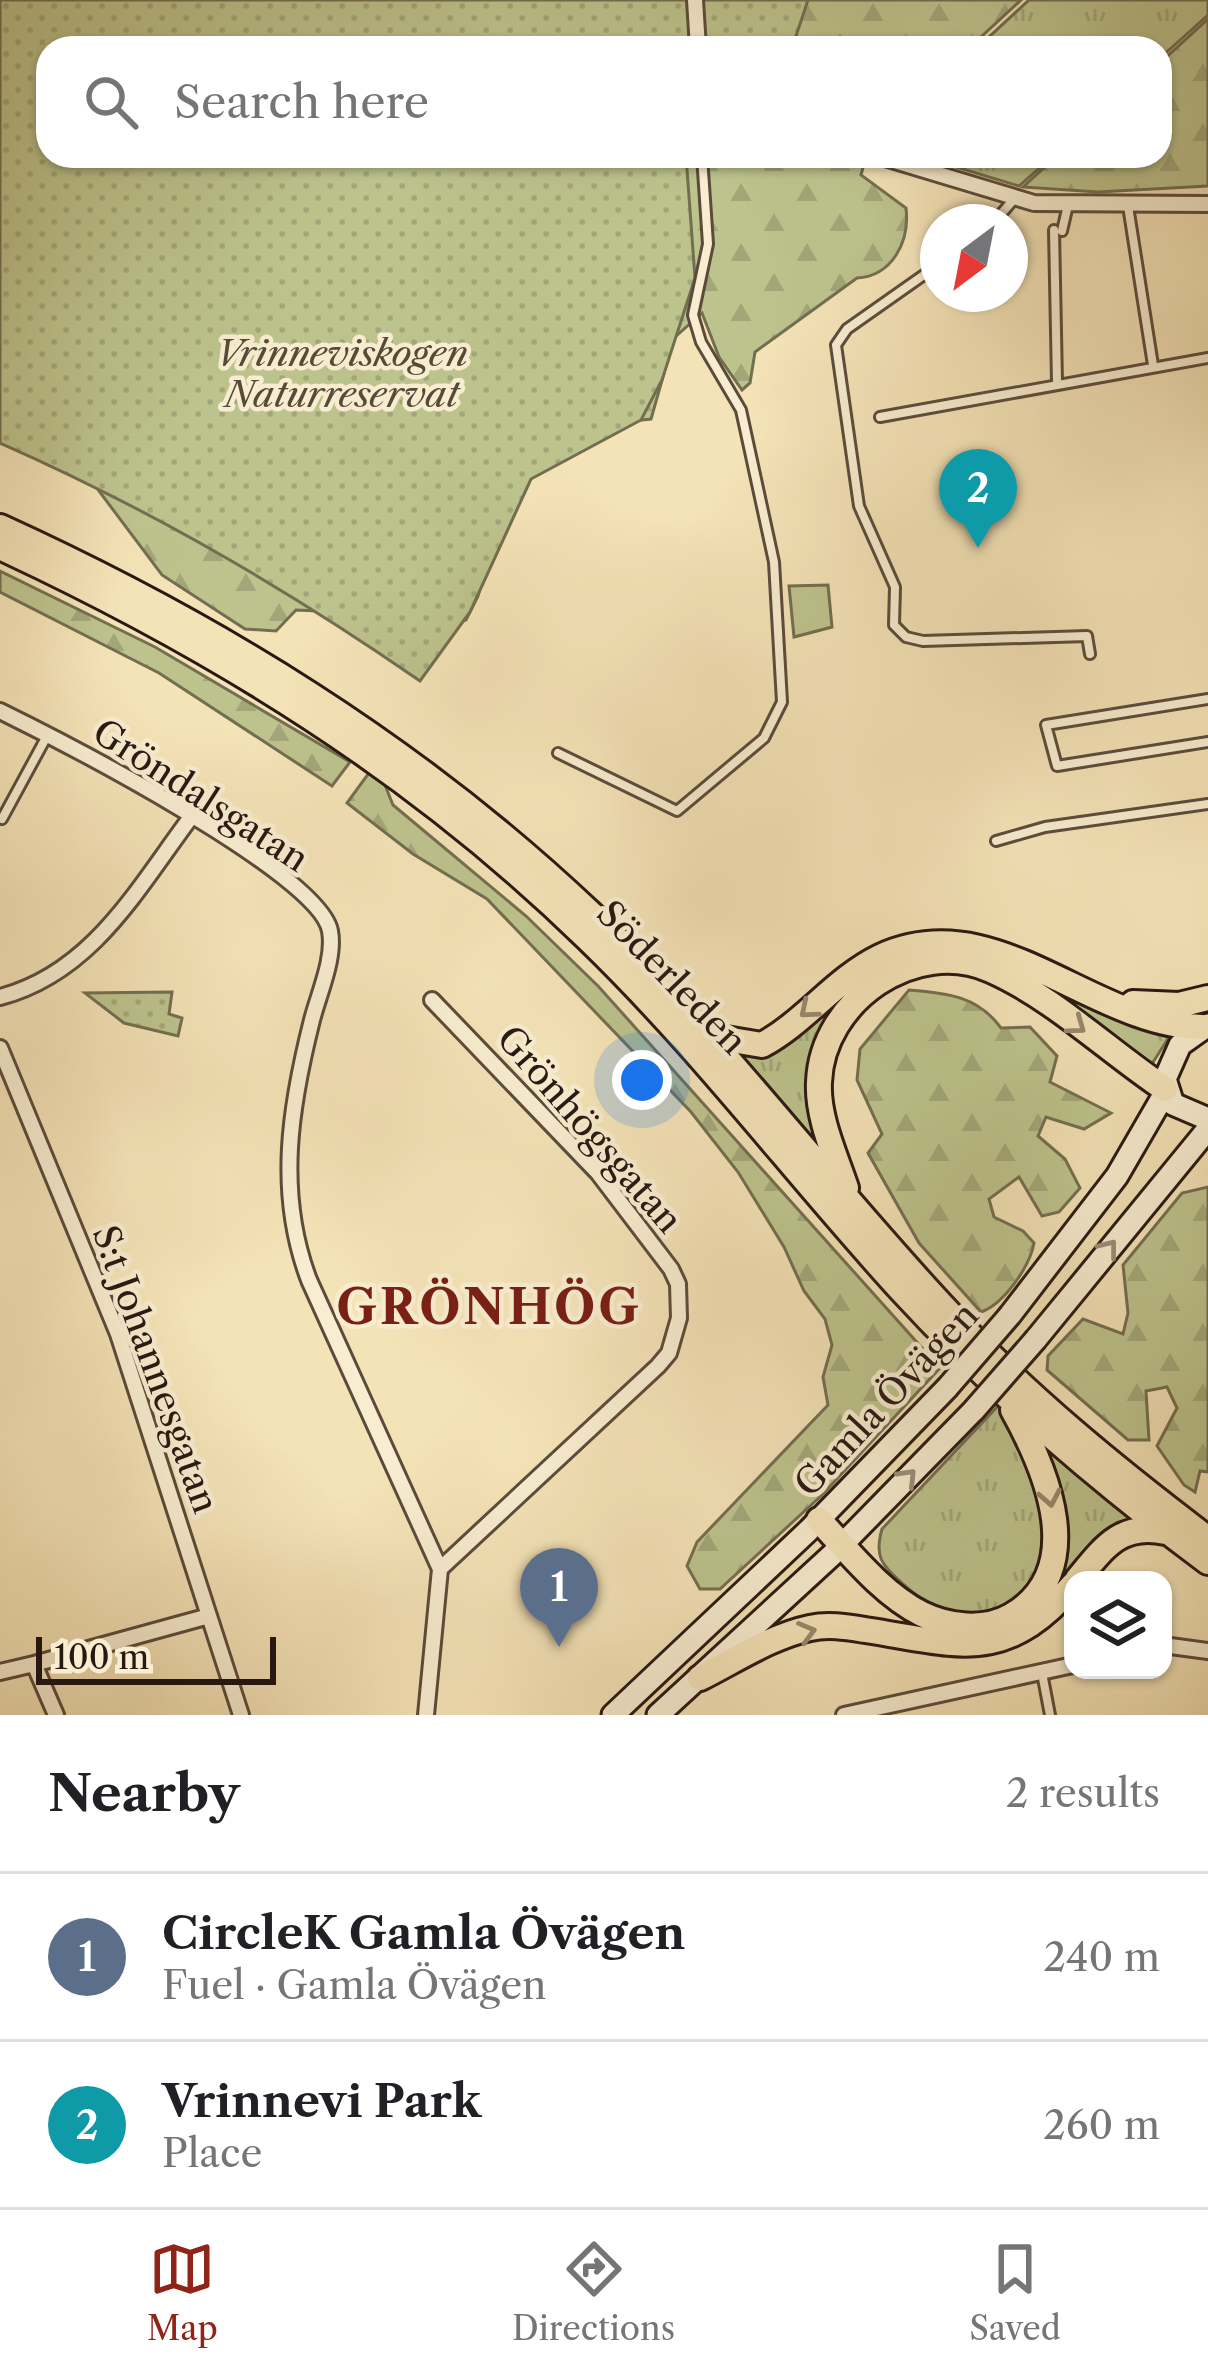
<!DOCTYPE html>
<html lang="en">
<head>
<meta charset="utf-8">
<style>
	:root { --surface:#fff; --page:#f2f2f2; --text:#202124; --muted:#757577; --line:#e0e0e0; --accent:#8f2418 }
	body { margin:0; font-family:"Libre Caslon Text",serif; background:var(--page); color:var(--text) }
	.controls { position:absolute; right:36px; bottom:36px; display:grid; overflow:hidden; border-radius:24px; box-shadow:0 3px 9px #0004 }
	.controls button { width:108px; height:108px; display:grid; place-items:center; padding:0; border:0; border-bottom:3px solid var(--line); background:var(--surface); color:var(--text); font:60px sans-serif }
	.compass { position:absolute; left:920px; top:204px; width:108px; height:108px; border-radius:50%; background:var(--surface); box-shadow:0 3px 9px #0004; rotate:212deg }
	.scale { position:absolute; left:36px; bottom:30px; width:240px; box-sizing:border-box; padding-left:12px; border:6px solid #291812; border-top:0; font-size:33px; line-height:42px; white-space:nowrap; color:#291812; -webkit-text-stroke:9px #f8edd0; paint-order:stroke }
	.you { position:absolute; left:642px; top:1080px; width:42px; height:42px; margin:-30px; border:9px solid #fff; border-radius:50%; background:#1a73e8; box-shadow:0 0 0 18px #1a73e833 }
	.badge { display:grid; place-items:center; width:78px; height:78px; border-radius:50%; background:var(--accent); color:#fff; font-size:39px; font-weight:700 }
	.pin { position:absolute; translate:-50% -99px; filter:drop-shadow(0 3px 6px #0008) }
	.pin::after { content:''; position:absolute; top:63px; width:42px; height:36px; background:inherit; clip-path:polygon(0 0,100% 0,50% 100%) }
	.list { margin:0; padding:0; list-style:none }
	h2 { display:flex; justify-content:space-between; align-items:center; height:156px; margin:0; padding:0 48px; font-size:51px }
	h2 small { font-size:39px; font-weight:400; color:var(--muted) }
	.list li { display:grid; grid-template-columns:78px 1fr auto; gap:36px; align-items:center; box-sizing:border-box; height:168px; padding:0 48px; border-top:3px solid var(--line) }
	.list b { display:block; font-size:45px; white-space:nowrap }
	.list p { margin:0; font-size:39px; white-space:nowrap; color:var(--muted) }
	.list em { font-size:39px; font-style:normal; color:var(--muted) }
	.icon { flex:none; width:66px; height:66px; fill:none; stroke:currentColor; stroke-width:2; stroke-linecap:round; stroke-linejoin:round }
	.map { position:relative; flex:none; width:1208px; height:1715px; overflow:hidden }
	.search { position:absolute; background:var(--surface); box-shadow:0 3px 9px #0004; left:36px; right:36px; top:36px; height:132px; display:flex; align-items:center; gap:30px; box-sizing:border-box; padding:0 42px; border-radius:36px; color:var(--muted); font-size:45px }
	.sheet { height:492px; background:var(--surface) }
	nav { display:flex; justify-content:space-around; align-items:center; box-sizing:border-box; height:168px; border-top:3px solid var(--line); background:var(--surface); font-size:33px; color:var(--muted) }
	nav a { display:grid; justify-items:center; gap:6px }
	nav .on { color:var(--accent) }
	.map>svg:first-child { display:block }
	.grass { fill:url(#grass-tufts); stroke:#736e50; stroke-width:3 }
	.forest { fill:url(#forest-firs); stroke:#736e50; stroke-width:3 }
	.park { fill:url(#park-dots); stroke:#736e50; stroke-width:3 }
	.garden { fill:#bdc38d; stroke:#736e50; stroke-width:3 }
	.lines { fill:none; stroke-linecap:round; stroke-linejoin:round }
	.lane-casing { stroke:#5c4b3b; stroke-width:14 }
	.street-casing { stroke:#5c4b3b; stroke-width:20 }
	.secondary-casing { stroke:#291812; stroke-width:27 }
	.highway-casing { stroke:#291812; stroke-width:30 }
	.lane { stroke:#f8edd0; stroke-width:8 }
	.street { stroke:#f8edd0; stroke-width:14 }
	.secondary { stroke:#f8edd0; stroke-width:21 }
	.highway { stroke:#f4e3b7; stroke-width:24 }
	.secondary-bridge-casing { stroke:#291812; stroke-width:27; stroke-linecap:butt }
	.secondary-bridge { stroke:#f8edd0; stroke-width:21 }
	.oneway { stroke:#99886d }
	.oneway2 { stroke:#9b8d7a }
	.labels { text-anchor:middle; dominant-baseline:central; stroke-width:9; stroke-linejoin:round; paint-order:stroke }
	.park-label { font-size:36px; font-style:italic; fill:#554b37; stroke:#f8edd0 }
	.street-label { font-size:36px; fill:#291812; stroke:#f8edd0 }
	.district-label { font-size:48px; font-weight:bold; letter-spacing:3px; fill:#7a1f14; stroke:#f8edd0 }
</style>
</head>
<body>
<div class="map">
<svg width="1208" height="1715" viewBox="0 0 1208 1715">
	<defs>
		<pattern id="grass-tufts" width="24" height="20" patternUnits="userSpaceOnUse" patternTransform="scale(3)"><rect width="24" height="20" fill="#bdc38d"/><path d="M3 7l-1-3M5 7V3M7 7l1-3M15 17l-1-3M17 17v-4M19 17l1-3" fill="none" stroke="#a2a779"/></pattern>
		<pattern id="forest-firs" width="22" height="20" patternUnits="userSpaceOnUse" patternTransform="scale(3)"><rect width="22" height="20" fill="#bdc38d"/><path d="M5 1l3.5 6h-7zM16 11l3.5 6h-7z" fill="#a2a779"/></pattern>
		<pattern id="park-dots" width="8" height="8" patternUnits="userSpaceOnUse" patternTransform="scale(3)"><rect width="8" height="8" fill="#bdc38d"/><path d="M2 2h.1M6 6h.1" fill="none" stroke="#a2a779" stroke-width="1.8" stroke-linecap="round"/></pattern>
	</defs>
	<rect width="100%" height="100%" fill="#f4e3b7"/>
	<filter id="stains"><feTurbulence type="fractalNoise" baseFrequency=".00167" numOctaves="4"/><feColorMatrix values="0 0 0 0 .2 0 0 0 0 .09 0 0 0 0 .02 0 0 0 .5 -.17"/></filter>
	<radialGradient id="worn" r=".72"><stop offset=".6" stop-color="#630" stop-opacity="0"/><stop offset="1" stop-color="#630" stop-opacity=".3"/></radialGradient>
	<path class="grass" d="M1029,0h179v15l-48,43v-10h-183z
		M920,156h133l-34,30z
		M933,948c85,9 155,63 238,86l-21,33c-52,-36 -111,-91 -173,-107 -61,-16 -138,21 -159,82 -14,39 -5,80 10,118l-93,-104 39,-5 100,-83z
		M998,1406c22,32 49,76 50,117 3,91 -84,118 -146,60 -20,-18 -28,-26 -20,-54z
		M1040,1441l92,77 -34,23 -40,49 -5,-4c25,-49 10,-98 -13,-145z"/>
	<path class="forest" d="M0,0h1021l-52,48h-921v108h818l-5,19 45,33c4,34 -14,68 -49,70l-102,74 -5,31 -8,7 -23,-33 -17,-44 -28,25 -23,81 -29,3 -75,-78 -69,252 -12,24 -18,6 -99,-38 -32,23 -21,-1 -20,21 -31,-2 -83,-54 -78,-104z
		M1208,19v167l-110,6 -75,-5 34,-31h103v-93z
		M0,571l155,76 195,115 -18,24 -173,-113 -159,-81z
		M371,770l14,15 8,20 133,111 72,70 342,382 -118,127 -102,94h-20l-13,-23 10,-24 131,-137 -5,-28 9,-32 -7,-26 -21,-28 -20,-44 -46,-75 -47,-60 -204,-213 -74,-45 -66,-51z
		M909,990c38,3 69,6 92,38l29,-1 27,29 -7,26 61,31 -27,16 -38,-12 -8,19 27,23 15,29 -21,24 -17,4 -23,-39 -30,22 5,18 29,14 11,12c-4,23 -30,61 -53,69l-62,-69 -51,-90 14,-19 -25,-54 3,-31z
		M1208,1187v285l-8,-1 -5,21 -11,-7 -27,-39 20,-38 -10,-21 -21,4 3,49h-21l-81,-70 1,-14 35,-37 40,15 5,-21 -5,-48 59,-72z"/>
	<path class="park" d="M0,0h808l-16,48h-744v108h638l9,122 -33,102 -21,40 -110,59 -61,133 -50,69c-134,-93 -270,-172 -420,-238z
		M172,992l-3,22 13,4 -4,18 -54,-13 -39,-30z"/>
	<path class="garden" d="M828,585l4,42 -38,10 -5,-51z"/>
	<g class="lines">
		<defs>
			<path id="lane" d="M1128,206l25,159
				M994,222l21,-24
				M1054,230l3,152
				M1062,231l6,-26
				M938,265l-91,64 -11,16 23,161 36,81 -1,38 12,12 17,4 164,-5 3,18
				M880,417l328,-59
				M1208,699l-162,26 11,41 151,-24
				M558,753l119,58 87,-73 18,-36 -8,-140 -33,-152 -40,-68 -8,-27 15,-71 -6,-88
				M2,819l45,-83
				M996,841l49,-14 163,-23
				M1042,1673l8,42"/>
			<path id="street" d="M695,0l3,48
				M878,156l156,47 174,1
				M0,711c59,29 320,162 330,220 5,27 -11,62 -18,89 -22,87 -36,173 -3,260l131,289 -14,146
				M0,997c92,-24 137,-108 191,-180
				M432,1000l166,173 73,96 7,15 1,34 -10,35 -11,13 -218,203
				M0,1048l118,286 123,381
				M1163,1645l45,6
				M34,1664l175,-48
				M0,1672l34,-8 22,51
				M844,1715l229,-50"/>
			<path id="secondary" d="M1208,1025l-28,20 -15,34 8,25 35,15
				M1010,1315l107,-139 48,-83
				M1036,1339l172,-210
				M613,1715l196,-185 138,-142
				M658,1715l175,-161 141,-144"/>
			<path id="highway" d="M0,527c217,99 416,221 590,386 129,124 236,269 358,399 78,84 169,158 260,227
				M0,547c217,101 415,223 587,391 114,110 208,236 315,353 92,100 197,190 306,271
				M1133,1003l46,2 29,-7
				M708,1036l54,9c43,-23 73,-66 118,-88 115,-54 210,68 322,70
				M846,1188c-11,-33 -29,-71 -27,-106 3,-81 96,-146 172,-112 63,28 117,81 174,119
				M819,1520c30,32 63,74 103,94 26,13 63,17 89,2 78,-45 36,-145 2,-206
				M1077,1580c27,-33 44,-58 89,-48
				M700,1678c34,-17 72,-42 110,-50 18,-4 36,-1 55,2 93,14 138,36 208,-45"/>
		</defs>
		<use href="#lane" class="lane-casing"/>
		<use href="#street" class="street-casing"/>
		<use href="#secondary" class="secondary-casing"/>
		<use href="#highway" class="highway-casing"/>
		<use href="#lane" class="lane"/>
		<use href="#street" class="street"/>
		<use href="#secondary" class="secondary"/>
		<use href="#highway" class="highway"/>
		<defs>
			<path id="secondary-bridge" d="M947,1388l63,-73
				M974,1410l62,-71"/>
		</defs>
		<use href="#secondary-bridge" class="secondary-bridge-casing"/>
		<use href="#secondary-bridge" class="secondary-bridge"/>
	</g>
	<defs><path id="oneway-chevron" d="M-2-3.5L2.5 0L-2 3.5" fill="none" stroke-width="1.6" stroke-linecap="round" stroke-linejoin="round" transform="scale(3)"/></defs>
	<g class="oneway">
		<use href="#oneway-chevron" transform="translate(808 1010) rotate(140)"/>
		<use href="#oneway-chevron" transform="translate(1077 1026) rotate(36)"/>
		<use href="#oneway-chevron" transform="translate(1050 1498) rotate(79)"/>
		<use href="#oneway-chevron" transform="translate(807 1632) rotate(-15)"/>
	</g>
	<g class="oneway2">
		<use href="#oneway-chevron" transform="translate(1109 1248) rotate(-52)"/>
		<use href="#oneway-chevron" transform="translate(908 1477) rotate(-46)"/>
	</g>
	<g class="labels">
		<g class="park-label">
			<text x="342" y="353">Vrinneviskogen<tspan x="342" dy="41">Naturreservat</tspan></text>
		</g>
		<g class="street-label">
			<text transform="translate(201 795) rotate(33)">Gröndalsgatan</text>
			<text transform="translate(672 977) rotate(46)">Söderleden</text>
			<text transform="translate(590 1129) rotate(49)">Grönhögsgatan</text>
			<text transform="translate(156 1369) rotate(70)">S:t Johannesgatan</text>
			<text transform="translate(886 1399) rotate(-47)">Gamla Övägen</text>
		</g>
		<g class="district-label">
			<text x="489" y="1306">GRÖNHÖG</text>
		</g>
	</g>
	<rect width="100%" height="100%" filter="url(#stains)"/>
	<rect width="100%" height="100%" fill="url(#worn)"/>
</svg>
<div class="controls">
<button><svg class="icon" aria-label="layers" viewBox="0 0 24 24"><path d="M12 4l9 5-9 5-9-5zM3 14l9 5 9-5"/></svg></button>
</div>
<svg class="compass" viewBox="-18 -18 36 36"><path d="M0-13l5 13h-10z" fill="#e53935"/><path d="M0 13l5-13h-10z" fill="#757577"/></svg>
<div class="scale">100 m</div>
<div class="you"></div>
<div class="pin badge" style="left:559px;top:1647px;background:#5c6f8a">1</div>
<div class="pin badge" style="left:978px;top:548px;background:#0f9aa8">2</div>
<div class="search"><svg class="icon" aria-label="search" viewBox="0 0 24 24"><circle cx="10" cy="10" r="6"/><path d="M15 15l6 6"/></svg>Search here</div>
</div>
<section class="sheet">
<h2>Nearby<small>2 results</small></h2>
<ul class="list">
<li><span class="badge" style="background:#5c6f8a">1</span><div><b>CircleK Gamla Övägen</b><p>Fuel · Gamla Övägen</p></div><em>240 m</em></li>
<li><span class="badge" style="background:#0f9aa8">2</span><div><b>Vrinnevi Park</b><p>Place</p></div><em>260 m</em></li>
</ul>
</section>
<nav>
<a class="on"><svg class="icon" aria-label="map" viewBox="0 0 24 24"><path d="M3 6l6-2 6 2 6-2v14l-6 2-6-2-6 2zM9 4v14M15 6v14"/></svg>Map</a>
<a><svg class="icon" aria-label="directions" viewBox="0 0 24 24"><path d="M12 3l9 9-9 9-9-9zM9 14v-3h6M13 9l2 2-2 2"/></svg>Directions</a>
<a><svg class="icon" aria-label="saved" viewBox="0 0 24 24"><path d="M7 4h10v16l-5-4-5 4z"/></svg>Saved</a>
</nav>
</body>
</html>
